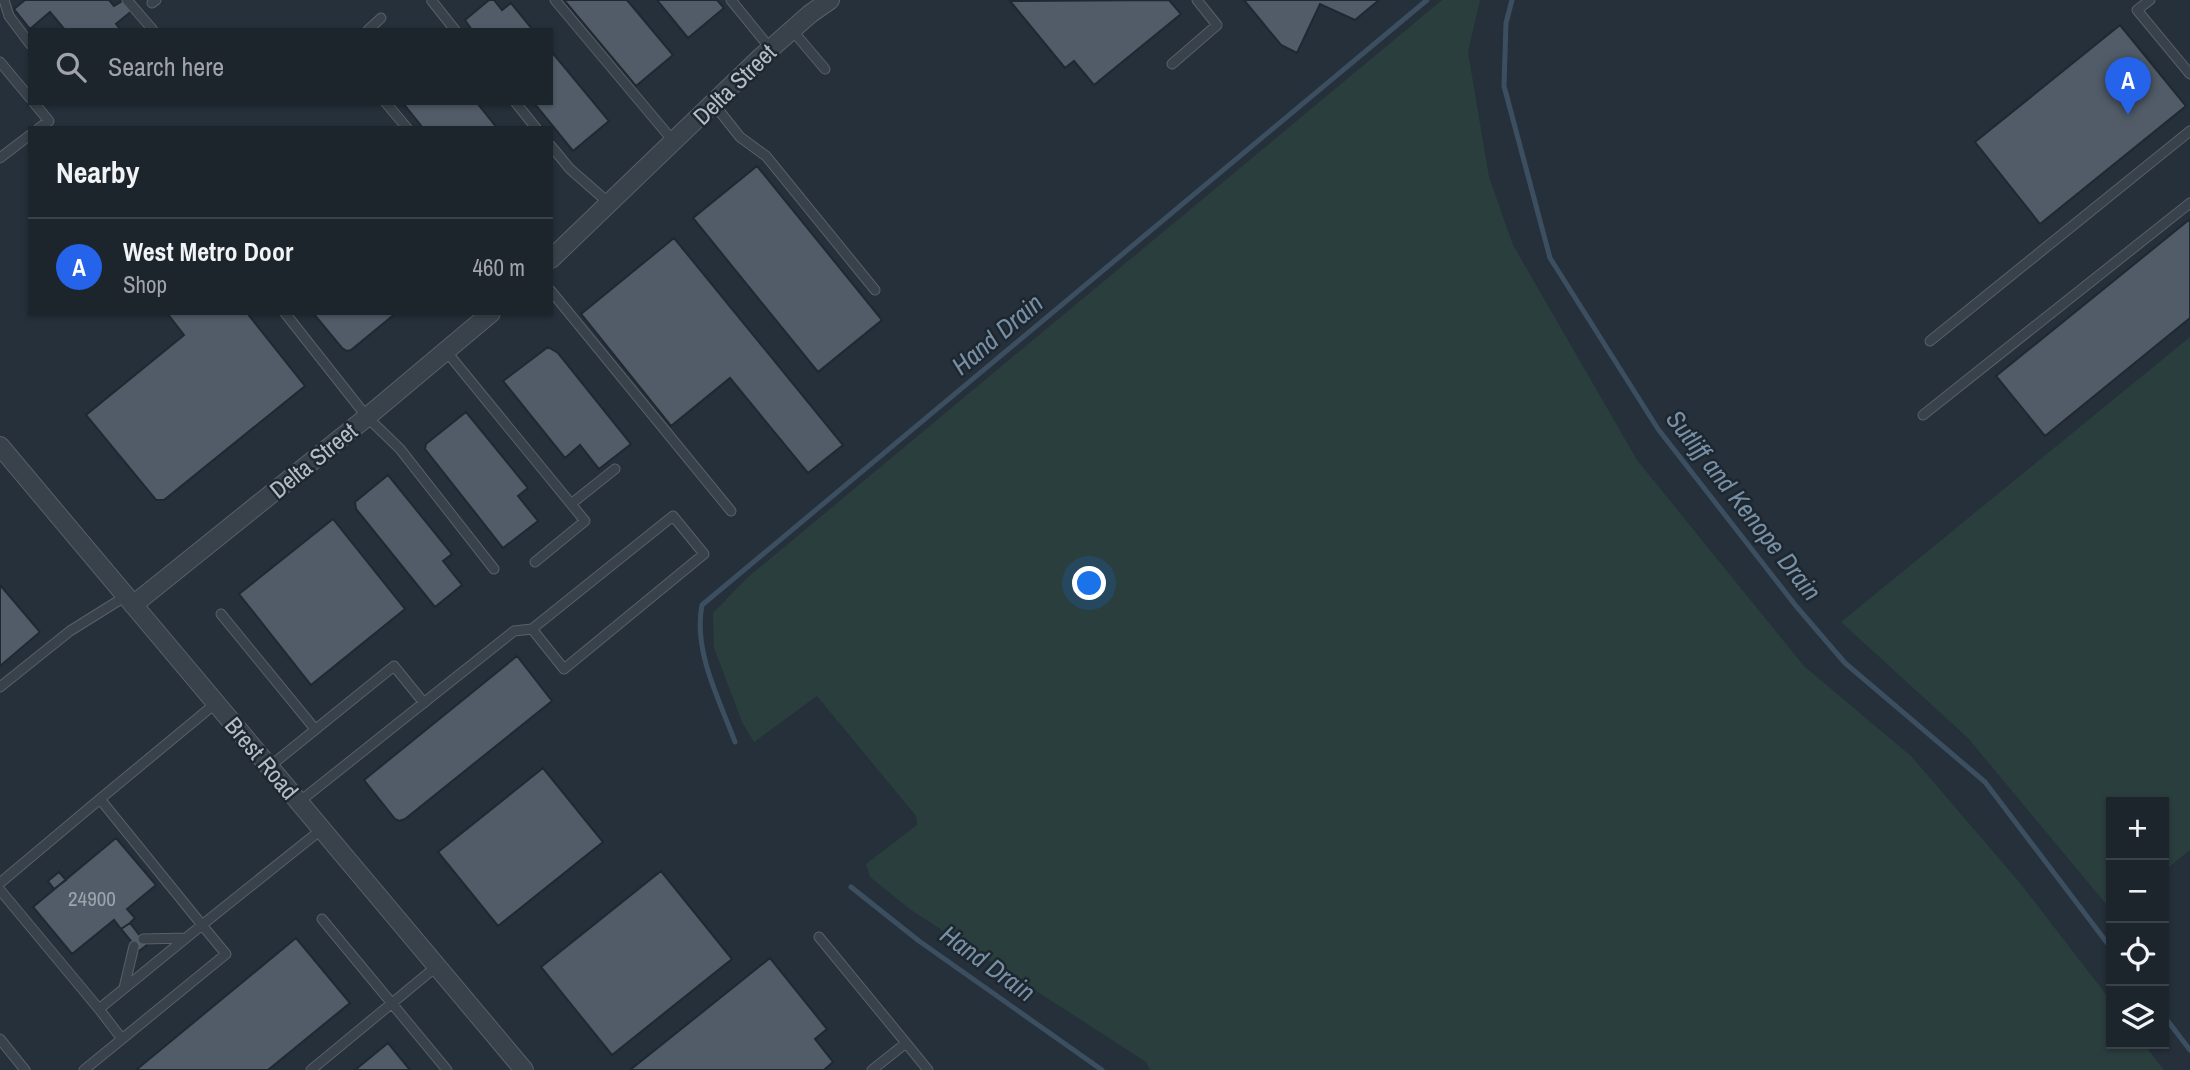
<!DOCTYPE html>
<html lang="en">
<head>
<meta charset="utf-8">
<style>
	:root { --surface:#1c242c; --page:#252c34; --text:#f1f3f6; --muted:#a0a4a9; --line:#3a4148; --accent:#2563eb }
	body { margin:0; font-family:"Archivo Narrow",sans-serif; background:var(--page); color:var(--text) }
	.controls { position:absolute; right:21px; bottom:21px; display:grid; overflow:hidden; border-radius:0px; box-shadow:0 2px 5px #0004 }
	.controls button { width:63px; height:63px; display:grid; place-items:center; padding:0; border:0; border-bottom:2px solid var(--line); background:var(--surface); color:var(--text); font:35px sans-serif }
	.you { position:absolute; left:1090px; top:584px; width:24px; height:24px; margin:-18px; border:5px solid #fff; border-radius:50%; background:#1a73e8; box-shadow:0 0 0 10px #1a73e833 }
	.badge { display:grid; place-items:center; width:46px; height:46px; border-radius:50%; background:var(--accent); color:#fff; font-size:23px; font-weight:700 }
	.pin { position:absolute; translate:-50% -58px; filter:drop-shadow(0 2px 4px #0008) }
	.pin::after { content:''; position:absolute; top:37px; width:24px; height:21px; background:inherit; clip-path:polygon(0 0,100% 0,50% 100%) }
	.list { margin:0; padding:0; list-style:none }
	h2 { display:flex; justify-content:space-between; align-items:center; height:91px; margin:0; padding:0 28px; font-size:30px }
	h2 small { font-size:23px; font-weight:400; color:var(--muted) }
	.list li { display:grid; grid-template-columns:46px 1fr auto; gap:21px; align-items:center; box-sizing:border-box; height:98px; padding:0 28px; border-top:2px solid var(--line) }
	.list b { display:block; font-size:26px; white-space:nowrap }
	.list p { margin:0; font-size:23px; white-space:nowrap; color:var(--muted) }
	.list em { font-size:23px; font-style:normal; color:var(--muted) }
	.icon { flex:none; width:38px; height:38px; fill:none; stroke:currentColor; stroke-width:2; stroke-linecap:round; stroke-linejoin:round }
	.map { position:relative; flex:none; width:2190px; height:1070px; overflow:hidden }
	.search { position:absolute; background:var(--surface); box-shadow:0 2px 5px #0004; left:28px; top:28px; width:525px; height:77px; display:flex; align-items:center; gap:18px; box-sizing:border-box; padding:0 24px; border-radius:0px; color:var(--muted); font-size:26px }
	.panel { position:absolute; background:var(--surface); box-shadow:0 2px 5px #0004; left:28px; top:126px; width:525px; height:189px; border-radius:0px }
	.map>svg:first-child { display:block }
	.green { fill:#2a3e3d }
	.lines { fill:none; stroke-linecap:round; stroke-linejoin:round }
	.stream { stroke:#3c4f61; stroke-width:5 }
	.building { fill:#515c68; stroke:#202931; stroke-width:2 }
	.service-casing { stroke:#576068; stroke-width:11 }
	.minor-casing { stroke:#576068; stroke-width:20 }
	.service { stroke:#39424a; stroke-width:9 }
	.minor { stroke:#39424a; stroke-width:18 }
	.labels { text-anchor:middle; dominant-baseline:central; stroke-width:5; stroke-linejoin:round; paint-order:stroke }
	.number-label { font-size:21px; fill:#9ba5ae }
	.street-label { font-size:24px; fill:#b4bdc6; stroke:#1e272f }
	.water-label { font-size:26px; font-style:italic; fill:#7790a6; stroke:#1e272f }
</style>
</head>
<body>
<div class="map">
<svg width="2190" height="1070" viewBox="0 0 2190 1070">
	<rect width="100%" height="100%" fill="#25303a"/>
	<path class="green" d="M1442,0h38l-12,52 21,125 24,68 124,215 167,206 108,91 108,126 91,118v43h33l20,26h-1014l-4,-8 -235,-152 -41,-33 -4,-13 51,-39 -1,-9 -99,-120 -63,46 -12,-20 -28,-74 -1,-35 34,-35z
		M2190,337v513l-26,21v-69h-53v108l-143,-172 -127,-116z"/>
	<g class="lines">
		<path class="stream" d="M1512,0l-6,23 -2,63 46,172 108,171 138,177 49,57 140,119 126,166
			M735,742c-16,-43 -42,-91 -33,-137l725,-605
			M851,887l68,54 183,129
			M2164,1016l26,34"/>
	</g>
	<path class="building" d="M25,0h84l5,6 10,-6 9,10 -17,14 5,6h-56l-15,-18 -20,17 -16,-20z
		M489,0h5l8,10 9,-7 22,27h-61l-7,-10z
		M564,0h63l46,55 -37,31z
		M657,0h60l7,8 -36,30z
		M1169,0l12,14 -87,71 -20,-24 -9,7 -55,-67z
		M1244,0h135l-24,20 -35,-16 -23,49 -16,-8z
		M2120,25l66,81 -146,118 -65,-82z
		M551,51l58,70 -36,30 -39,-48h17z
		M403,103h74l20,25h-74z
		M757,166l125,154 -64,52 -125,-154z
		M2190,219v99l-145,118 -49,-60z
		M674,238l169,207 -35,28 -78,-95 -59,48 -90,-112z
		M167,313h80l58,73 -141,114h-8l-70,-85 98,-80z
		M313,313h83l-45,37 -4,1 -5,-3z
		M548,347l10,6 73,91 -32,25 -19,-24 -15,13 -62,-77z
		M466,412l62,76 -10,8 20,25 -35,27 -78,-99 1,-5z
		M388,475l64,79 -9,7 19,24 -27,22 -79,-98 -1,-7z
		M333,519l72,90 -94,76 -72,-91z
		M0,585l40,47 -40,34z
		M517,656l35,45 -147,118 -6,2 -4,-2 -31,-39z
		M543,768l60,74 -105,84 -60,-74z
		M116,838l40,47 -29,24 8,9 -5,5 -9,6 -7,-9 -42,34 -39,-47z
		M661,871l71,88 -120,96 -71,-88z
		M59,872l7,8 -12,9 -6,-8z
		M130,923l17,22 -8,6 -18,-22z
		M296,938l54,65 -82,67h-132z
		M770,958l57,71 -12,10 18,23 -9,8h-194z
		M388,1043l22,27h-55z"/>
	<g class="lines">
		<defs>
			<path id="service" d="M4,0l5,16 21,28
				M127,0l26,30
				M433,0l-1,1 23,29
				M555,0l119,142
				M731,0l39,48
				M2150,0l-13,10 53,64
				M152,3l4,-3
				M368,30l13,-12
				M792,30l33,39
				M0,62l30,36
				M1172,64l45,-39 -20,-25
				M34,103l15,18 -10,7
				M386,103l21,25
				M516,103l20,25
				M713,103l27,34 26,19 109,134
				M551,146l19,23 40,35
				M0,158l30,-23
				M551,291l180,220
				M285,313l82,104 33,32 94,120
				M1930,341l260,-210
				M446,351l139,170 -50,41
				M1923,415l267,-212
				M571,504l44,-35
				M221,614l94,115
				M0,687l70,-56 56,-35
				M216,703l-116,96 102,126 120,-96
				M269,767l125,-101 30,37
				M299,802l215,-171 18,-2 32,40 140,-115 -31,-38 -141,113
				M0,883l100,-84
				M0,890l99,119
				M322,919l125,151
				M819,937l87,106
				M143,939l43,-1
				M124,988l10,-42
				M0,1039l25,31
				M84,1070l38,-31 -23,-30 103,-84 24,29 -104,85
				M311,1070l126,-104
				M872,1070l34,-27 22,27"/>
			<path id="minor" d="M551,259l209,-201 50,-44 20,-14
				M0,446l524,624
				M133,605l234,-188 124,-104"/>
		</defs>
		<use href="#service" class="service-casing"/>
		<use href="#minor" class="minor-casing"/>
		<use href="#service" class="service"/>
		<use href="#minor" class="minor"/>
	</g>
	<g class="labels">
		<g class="number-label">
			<text x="92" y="898">24900</text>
		</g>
		<g class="street-label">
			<text transform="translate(734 84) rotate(-44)">Delta Street</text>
			<text transform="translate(313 460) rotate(-39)">Delta Street</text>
			<text transform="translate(262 758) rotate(50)">Brest Road</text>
		</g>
		<g class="water-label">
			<text transform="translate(997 334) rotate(-40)">Hand Drain</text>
			<text transform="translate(1744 505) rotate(52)">Sutliff and Kenope Drain</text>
			<text transform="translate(988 963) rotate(36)">Hand Drain</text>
		</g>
	</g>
</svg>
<div class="controls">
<button>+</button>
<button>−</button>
<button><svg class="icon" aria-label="locate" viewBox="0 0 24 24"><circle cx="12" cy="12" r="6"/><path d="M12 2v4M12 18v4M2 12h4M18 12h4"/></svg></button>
<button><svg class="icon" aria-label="layers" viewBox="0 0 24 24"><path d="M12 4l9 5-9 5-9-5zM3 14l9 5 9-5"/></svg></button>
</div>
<div class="you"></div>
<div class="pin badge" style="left:2128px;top:115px">A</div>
<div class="search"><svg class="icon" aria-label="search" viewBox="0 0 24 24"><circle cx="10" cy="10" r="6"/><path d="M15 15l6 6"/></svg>Search here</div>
<section class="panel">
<h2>Nearby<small></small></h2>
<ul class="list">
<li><span class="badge">A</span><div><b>West Metro Door</b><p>Shop</p></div><em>460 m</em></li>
</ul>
</section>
</div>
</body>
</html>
